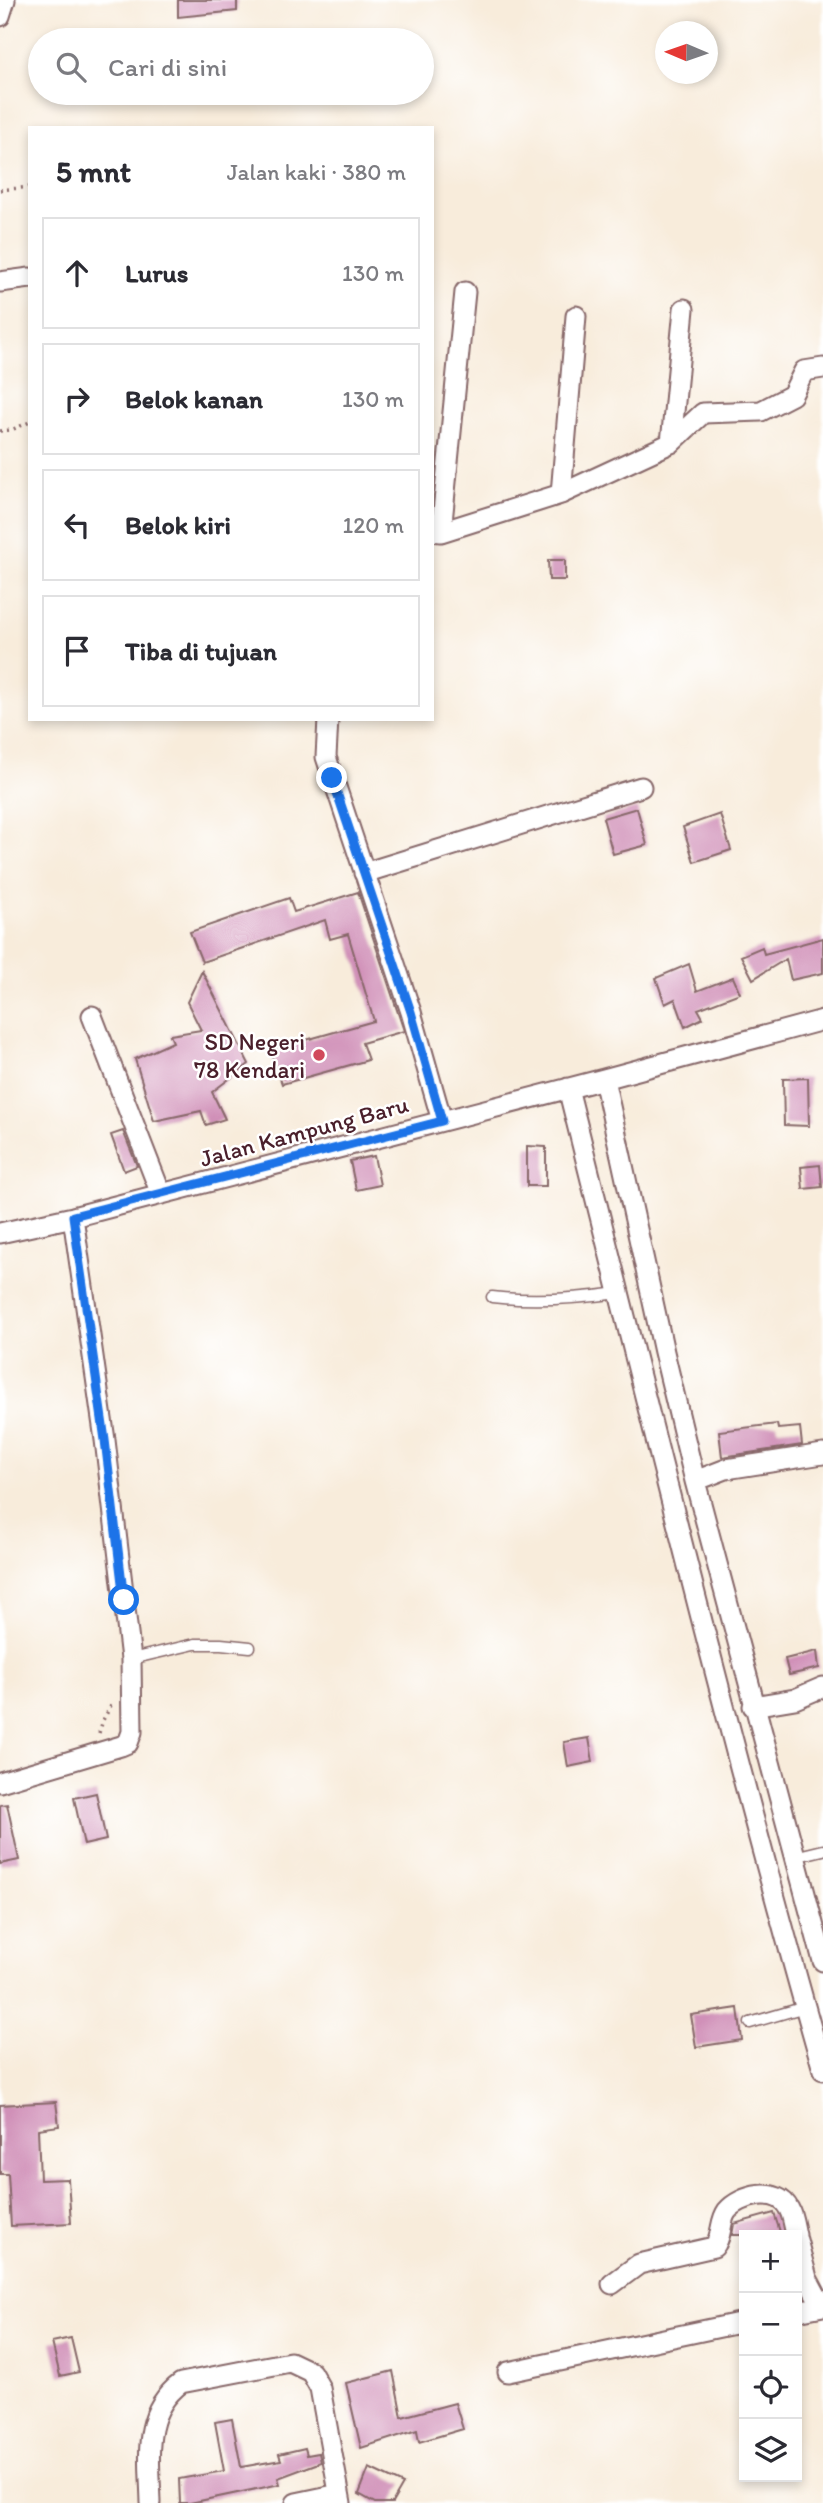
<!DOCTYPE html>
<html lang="id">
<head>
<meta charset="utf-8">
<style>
	:root { --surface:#fff; --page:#f7f7f7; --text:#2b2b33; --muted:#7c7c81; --line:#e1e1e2 }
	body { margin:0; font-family:Itim,sans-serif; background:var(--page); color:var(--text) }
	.controls { position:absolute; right:21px; bottom:21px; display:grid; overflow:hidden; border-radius:0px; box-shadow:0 4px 10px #0003 }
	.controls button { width:63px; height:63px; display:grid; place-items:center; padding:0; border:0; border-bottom:2px solid var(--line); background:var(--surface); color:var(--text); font:35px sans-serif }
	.compass { position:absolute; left:655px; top:21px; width:63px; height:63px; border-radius:50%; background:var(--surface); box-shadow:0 4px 10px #0003; rotate:272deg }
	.stop { position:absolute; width:21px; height:21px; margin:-16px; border:5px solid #1a73e8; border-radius:50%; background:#fff }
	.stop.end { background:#1a73e8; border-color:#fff; box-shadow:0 2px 7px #0008 }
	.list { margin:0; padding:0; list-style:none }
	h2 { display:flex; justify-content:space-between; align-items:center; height:91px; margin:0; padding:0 28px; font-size:30px }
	h2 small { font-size:23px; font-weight:400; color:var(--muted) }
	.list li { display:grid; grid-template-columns:46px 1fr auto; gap:21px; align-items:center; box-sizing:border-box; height:112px; margin:0 14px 14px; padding:0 14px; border:2px solid var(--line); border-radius:0px }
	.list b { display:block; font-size:26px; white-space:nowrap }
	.list em { font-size:23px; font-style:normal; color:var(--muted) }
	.icon { flex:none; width:38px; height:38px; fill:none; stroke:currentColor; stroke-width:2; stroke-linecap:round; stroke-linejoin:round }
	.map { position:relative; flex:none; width:823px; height:2503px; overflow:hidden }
	.search { position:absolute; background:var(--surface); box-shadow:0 4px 10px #0003; left:28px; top:28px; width:406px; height:77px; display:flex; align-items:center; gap:18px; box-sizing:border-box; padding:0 24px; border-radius:38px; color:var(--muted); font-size:26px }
	.panel { position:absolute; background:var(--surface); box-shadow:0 4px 10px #0003; left:28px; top:126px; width:406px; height:595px; border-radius:0px }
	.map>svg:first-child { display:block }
	.building { fill:#d090b8 }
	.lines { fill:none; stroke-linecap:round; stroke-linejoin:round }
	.service-casing { stroke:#876769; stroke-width:13 }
	.minor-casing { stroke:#876769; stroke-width:23 }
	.path { stroke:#876769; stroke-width:3.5; stroke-dasharray:2 5; stroke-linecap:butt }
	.service { stroke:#fff; stroke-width:10 }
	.minor { stroke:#fff; stroke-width:19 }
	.route { stroke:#1a73e8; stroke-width:9 }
	.poi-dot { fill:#d1495b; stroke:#fff; stroke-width:2.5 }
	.labels { text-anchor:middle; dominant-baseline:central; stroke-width:5; stroke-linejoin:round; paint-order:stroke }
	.poi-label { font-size:24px; fill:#4a1f2b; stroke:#fff; text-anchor:end }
	.street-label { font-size:24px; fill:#4a1f2b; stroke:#fff }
</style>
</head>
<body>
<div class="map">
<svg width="823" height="2503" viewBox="0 0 823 2503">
	<rect width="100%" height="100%" fill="#fff"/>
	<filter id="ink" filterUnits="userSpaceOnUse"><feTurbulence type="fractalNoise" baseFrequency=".0143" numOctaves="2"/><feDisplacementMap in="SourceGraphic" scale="14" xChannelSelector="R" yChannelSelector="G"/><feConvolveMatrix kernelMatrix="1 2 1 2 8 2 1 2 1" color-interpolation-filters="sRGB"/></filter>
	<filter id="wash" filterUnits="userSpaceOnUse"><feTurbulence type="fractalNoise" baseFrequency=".00686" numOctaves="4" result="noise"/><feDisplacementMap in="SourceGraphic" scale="28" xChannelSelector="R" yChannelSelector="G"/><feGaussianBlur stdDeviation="1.57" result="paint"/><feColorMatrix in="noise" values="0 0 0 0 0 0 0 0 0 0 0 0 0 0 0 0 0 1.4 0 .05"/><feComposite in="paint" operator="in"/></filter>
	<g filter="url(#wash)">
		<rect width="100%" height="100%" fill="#f8ecdb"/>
		<g id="blocks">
			<path class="building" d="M178,0h59v11l-59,6z
				M548,560h17v20h-16z
				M637,808l10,37 -34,9 -10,-36z
				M720,814l11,36 -37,12 -11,-35z
				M358,892l46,139 -42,12 6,17 -86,24 -12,-34 104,-29 -26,-87 -18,5 -5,-19 -123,42 -12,-30 99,-34 5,14z
				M823,938v35l-32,7 -5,-21 -33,20 -12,-23 21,-9 2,7z
				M689,964l8,27 36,-14 7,16 -42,16 5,9 -18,9 -10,-28 -10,5 -9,-26z
				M202,971l47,93 -37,28 13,27 -19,6 -5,-14 -47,10 -19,-62 38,-17 -3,-7 31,-5 -14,-28z
				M808,1078l1,48 -25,-1 -1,-46z
				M123,1131l14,35 -13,5 -13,-36z
				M527,1146l19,1v39h-19z
				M374,1156l6,29 -24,5 -6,-29z
				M820,1165l2,22 -19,2 -2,-22z
				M777,1424l1,5 22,-2 2,18 -80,12 -3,-26z
				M817,1651l2,17 -30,7 -4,-16z
				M589,1738l4,24 -25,5 -4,-25z
				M96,1793l10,47 -22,5 -10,-47z
				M7,1804l12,56 -19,4v-59z
				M738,2008l4,32 -46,7 -5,-32z
				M56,2102l3,24 -21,3 2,51 28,-1 3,44 -60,3 -3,-52h-8v-69z
				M774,2213l7,22h-49l2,-11z
				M71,2338l8,34 -19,4 -8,-34z
				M393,2371l9,46 53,-14 8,26 -44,13 -2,-12 -56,18 -15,-65z
				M232,2419l9,48 40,-7 -2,-6 26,-6 2,7 12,-2 2,9 -43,16 2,6 -90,19h-10l-1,-24 45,-8 -9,-49z
				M369,2468l34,16 -11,19h-17l-16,-9z"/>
		</g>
	</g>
	<g filter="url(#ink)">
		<use href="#blocks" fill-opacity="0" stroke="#876769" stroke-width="2"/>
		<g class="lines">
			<defs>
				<path id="service" d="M492,1297c43,5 84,2 127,-4
					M131,1659l64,-15h26l29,3
					M794,1857l29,-7
					M750,2023l55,-16"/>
				<path id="minor" d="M0,16l5,-16
					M0,282l30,-4
					M671,443l13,-134
					M561,494l15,-178
					M432,531l9,1 120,-38 110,-51 32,-30 58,-2 31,-16 12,-24 19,-3
					M441,532l24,-240
					M328,719l-2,38 85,255 31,109
					M364,873l277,-86
					M92,1016l69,178
					M604,1079l60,273 31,129 128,480
					M568,1088c82,328 162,656 255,982
					M0,1233l73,-16 531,-138 219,-59
					M695,1481l31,-12 97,-15
					M753,1706l42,-7 28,-12
					M0,1782l121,-36 7,-3 4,-11 -1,-73 -26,-219 -32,-223
					M797,2240l10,38 15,28
					M612,2284l27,-20 75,-17c9,-11 5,-25 13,-36 13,-16 51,-25 62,-2 4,7 5,18 7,26
					M797,2311l26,-5
					M508,2372l236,-50
					M151,2503c-1,-45 -10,-90 30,-120l109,-21 21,10 9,16 21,115
					M296,2503l43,-9"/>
			</defs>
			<use href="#service" class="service-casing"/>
			<use href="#minor" class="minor-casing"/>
			<path class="path" d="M0,190l30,-3
				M0,431l11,-1 19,-8
				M99,1733l4,-13 10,-18"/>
			<use href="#service" class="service"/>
			<use href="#minor" class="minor"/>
		</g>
	</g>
	<g class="lines" filter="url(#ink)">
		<path class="route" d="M124,1600l-19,-160 -32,-224 369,-95 -31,-109 -79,-234"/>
	</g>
	<circle class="poi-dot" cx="319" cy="1055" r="7"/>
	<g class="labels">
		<g class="poi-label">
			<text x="305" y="1041">SD Negeri<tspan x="305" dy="28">78 Kendari</tspan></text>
		</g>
		<g class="street-label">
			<text transform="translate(304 1131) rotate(-15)">Jalan Kampung Baru</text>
		</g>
	</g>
</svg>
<div class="controls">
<button>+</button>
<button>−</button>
<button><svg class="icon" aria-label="locate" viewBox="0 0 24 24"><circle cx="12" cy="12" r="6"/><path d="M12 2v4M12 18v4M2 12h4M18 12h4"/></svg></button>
<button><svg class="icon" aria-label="layers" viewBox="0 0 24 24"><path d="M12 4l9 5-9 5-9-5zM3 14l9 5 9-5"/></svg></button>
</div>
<svg class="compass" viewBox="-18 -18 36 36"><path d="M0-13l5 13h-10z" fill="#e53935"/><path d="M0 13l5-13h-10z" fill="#7c7c81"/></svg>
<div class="stop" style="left:124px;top:1600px"></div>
<div class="stop end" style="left:332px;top:778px"></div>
<div class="search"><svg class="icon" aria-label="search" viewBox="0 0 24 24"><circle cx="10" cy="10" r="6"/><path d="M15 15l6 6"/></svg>Cari di sini</div>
<section class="panel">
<h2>5 mnt<small>Jalan kaki · 380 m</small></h2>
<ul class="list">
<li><svg class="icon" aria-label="ahead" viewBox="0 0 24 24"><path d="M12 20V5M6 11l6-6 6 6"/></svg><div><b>Lurus</b></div><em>130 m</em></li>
<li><svg class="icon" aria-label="right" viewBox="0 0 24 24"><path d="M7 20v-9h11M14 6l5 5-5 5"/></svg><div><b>Belok kanan</b></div><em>130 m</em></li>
<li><svg class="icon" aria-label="left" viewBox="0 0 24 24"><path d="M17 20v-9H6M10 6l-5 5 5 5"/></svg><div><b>Belok kiri</b></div><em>120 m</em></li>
<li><svg class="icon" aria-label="arrive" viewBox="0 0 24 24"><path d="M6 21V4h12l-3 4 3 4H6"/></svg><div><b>Tiba di tujuan</b></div></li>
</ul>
</section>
</div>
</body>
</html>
